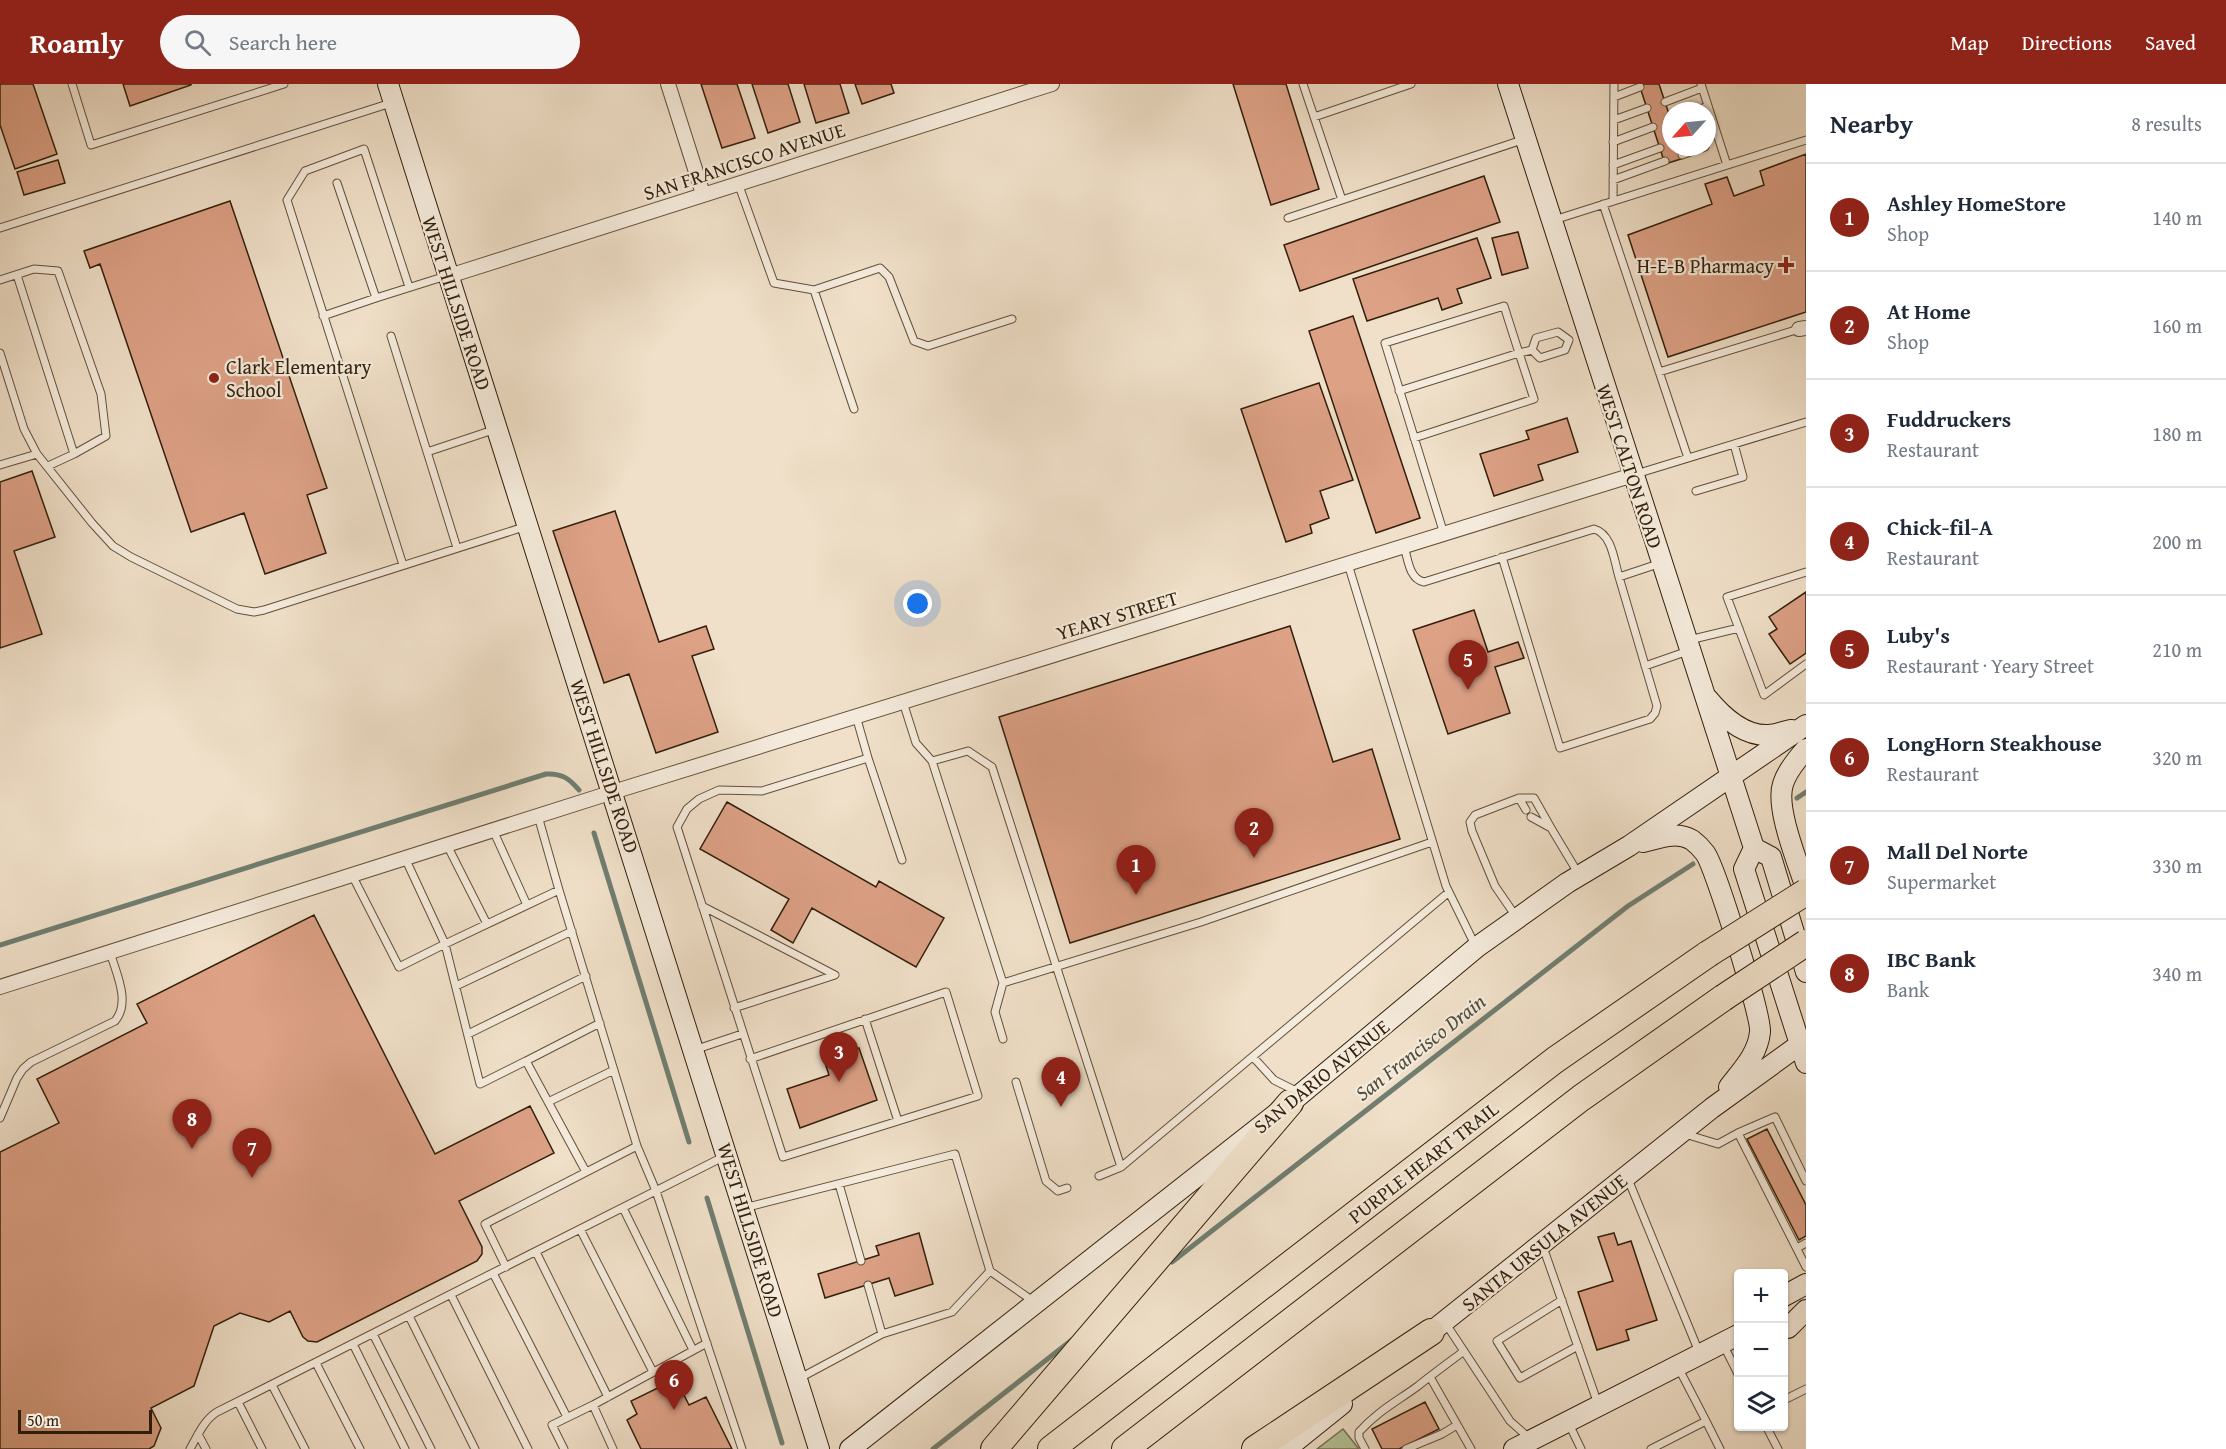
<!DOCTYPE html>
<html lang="en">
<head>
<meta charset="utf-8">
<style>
	:root { --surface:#fff; --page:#f6f6f7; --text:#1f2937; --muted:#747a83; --line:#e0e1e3; --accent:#8f2418 }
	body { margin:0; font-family:"Gentium Book Plus",serif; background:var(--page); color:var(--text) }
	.controls { position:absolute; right:18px; bottom:18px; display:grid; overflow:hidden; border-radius:6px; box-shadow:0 2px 4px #0004 }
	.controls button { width:54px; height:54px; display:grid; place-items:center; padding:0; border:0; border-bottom:2px solid var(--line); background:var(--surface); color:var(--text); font:30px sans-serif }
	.compass { position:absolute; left:1662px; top:18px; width:54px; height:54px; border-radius:50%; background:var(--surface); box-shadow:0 2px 4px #0004; rotate:243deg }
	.scale { position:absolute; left:18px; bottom:15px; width:134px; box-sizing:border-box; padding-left:6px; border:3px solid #321f0b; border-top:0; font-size:16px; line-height:21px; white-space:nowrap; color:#321f0b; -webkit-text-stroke:4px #f5ebdc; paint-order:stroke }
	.you { position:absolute; left:918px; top:520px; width:21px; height:21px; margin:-15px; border:4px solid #fff; border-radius:50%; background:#1a73e8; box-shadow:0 0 0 9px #1a73e833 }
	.badge { display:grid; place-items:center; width:39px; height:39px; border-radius:50%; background:var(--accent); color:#fff; font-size:20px; font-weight:700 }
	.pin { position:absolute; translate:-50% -50px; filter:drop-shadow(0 2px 3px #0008) }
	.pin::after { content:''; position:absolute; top:32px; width:21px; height:18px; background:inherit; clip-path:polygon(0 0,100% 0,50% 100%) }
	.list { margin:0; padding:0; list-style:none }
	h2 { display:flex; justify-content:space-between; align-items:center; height:78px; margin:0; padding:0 24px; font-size:26px }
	h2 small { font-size:20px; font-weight:400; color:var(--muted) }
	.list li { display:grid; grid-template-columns:39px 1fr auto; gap:18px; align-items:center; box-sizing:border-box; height:108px; padding:0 24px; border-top:2px solid var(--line) }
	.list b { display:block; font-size:22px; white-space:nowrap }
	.list p { margin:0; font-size:20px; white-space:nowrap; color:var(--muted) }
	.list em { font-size:20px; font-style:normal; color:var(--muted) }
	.icon { flex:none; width:33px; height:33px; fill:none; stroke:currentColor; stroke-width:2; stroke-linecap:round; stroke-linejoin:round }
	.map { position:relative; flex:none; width:1806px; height:1365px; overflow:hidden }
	header { display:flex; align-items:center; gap:36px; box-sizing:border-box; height:84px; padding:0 30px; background:var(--accent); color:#fff }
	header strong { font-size:28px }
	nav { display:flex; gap:33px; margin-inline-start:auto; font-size:21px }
	.search { width:420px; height:54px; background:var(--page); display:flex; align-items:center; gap:15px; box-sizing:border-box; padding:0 21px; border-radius:33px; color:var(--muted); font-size:22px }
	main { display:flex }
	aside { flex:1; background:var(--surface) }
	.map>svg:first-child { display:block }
	.green { fill:#b6c399; stroke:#747152; stroke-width:1.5 }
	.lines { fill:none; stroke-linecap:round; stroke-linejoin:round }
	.stream { stroke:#707e71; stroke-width:5 }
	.building { fill:#dda186; stroke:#321f0b; stroke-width:1.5 }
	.lane-casing { stroke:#624f3a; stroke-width:9 }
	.street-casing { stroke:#624f3a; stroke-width:16 }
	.secondary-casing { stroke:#321f0b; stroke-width:22 }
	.highway-casing { stroke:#321f0b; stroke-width:28 }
	.lane { stroke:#f5ebdc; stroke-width:7 }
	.street { stroke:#f5ebdc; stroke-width:14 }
	.secondary { stroke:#f5ebdc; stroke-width:20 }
	.highway { stroke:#f0e0c9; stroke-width:26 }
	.highway-bridge-casing { stroke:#321f0b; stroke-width:28; stroke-linecap:butt }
	.highway-bridge { stroke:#f0e0c9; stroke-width:26 }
	.poi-dot { fill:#8f2418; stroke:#f5ebdc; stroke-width:2 }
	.labels { text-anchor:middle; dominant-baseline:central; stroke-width:4.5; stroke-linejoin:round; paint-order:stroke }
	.street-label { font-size:20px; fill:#321f0b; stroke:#f5ebdc }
	.poi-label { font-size:20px; fill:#321f0b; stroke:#f5ebdc; text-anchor:end }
	.water-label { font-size:21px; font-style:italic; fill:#514e3e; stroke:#f5ebdc }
</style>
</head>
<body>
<header>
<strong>Roamly</strong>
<div class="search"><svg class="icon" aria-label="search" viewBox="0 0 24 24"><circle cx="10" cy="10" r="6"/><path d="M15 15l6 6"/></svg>Search here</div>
<nav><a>Map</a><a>Directions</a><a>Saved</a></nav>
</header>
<main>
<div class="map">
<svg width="1806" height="1365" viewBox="0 0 1806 1365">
	<rect width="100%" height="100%" fill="#f0e0c9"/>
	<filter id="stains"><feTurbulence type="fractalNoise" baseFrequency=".00333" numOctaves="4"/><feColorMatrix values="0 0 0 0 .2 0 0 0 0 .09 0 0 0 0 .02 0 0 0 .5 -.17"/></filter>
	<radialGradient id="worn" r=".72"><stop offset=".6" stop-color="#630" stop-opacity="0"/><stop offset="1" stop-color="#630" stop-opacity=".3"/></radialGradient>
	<path class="green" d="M1343,1345l16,20h-42z"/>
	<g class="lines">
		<path class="stream" d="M1797,714l9,-6
			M594,749l95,309
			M0,861l546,-171c15,-1 23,4 33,16
			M707,1114l75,245
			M1172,1178l456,-356 65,-42
			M933,1365l140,-110"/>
	</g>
	<path class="building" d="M0,0h33l24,70 -42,15 -15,-44z
		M123,0h68v1l-61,21z
		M701,0h36l18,54 -33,10z
		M752,0h36l12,38 -32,11z
		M804,0h36l9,29 -33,10z
		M855,0h36l3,9 -32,11z
		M1233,0h53l33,105 -48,16z
		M1639,0h20l12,36v27h9l4,11 -19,6z
		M1806,70v158l-138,45 -40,-122 84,-31 -7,-20 22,-7 7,19 30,-11 -4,-14z
		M58,76l7,23 -41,12 -7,-23z
		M1484,92l16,46 -200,69 -16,-46z
		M230,117l97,287 -20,7 19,58 -61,21 -21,-61 -53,19 -91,-268 -10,4 -6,-17z
		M1518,148l10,36 -26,7 -10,-37z
		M1477,154l14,40 -34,11 5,14 -20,7 -4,-12 -71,23 -14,-42z
		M1353,232l67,202 -44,15 -67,-202z
		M1319,299l34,97 -33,11 9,27 -19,7 2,8 -26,9 -45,-133z
		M1567,334l11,34 -40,13 5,15 -49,16 -14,-42 49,-15 -3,-8z
		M32,387l23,66 -41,14 28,83 -42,14v-166z
		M615,427l44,131 47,-16 8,23 -22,7 26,76 -62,21 -27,-79 -25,9 -51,-152z
		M1806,508v61l-16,11 -21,-30 8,-5 -8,-12z
		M1474,526l14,42 30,-10 6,16 -29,9 15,46 -62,21 -35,-104z
		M1290,542l43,136 39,-13 28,90 -330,104 -71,-226z
		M727,718l149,85 3,-6 65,37 -28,49 -104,-59 -19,35 -22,-13 18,-31 -89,-50z
		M314,831l121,239 95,-48 24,47 -95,48 23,46v7l-5,7 -160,81 -9,-1 -5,-4 -13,-26 -21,11 -29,-9 -26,13 -20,60 -43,22 10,20 -7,18 -5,3h-149v-297l59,-29 -22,-44 110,-56 -10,-19z
		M859,964l18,52 -77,28 -13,-39 42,-14 -5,-15z
		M1767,1045l39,76v31l-7,4 -52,-101z
		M919,1149l14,51 -38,12 -6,-18 -64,20 -7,-24 61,-19 -3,-9z
		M1614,1149l4,12 13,-4 26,79 -31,10 3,10 -32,10 -19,-58 35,-11 -15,-44z
		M676,1295l13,26 17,-8 26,52h-91l-14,-29 10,-6 -6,-13z
		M1425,1318l14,27 -40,20h-17l-10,-20z"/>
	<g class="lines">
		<defs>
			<path id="lane" d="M72,0l19,61 193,-61
				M1701,0l26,81
				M1614,13l26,-10
				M1665,18l37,-14
				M1695,27l13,-5
				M1314,33l97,-33
				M1614,36l33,-12
				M1613,58l40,-15
				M1682,71l23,-8
				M1613,81l47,-17
				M1613,96l52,-19
				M337,99l39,115 70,-22
				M738,99l36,100 40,7 66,-22 9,9 25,64 14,5 84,-27
				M1342,116l183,-61
				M1613,117l1,-117
				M1603,120l85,254
				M1288,134l54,-18 -39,-116
				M1554,136l252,-80
				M0,144l391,-125
				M17,191l57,179
				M0,196l34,-11 24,2 43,123 5,42 -32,18 -26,12
				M814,206l40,119
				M323,232l53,-18
				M391,252l66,212
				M1532,266l8,8 25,-8 4,-10
				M1532,266l4,-12 22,-6 11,8
				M0,269l24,76 13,25 55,69 21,23 18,11 106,52 17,3 10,-2 263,-84
				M1659,288l140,-43
				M1399,307l120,-38 15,46 -120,39
				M427,368l69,-23
				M0,381l37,-11
				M1636,390l170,-52
				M1696,407l47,-14 -9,-33
				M1444,450l-59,-191 119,-37 15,47 13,-3
				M1404,462c4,13 5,33 20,36l170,-53c18,5 20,31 25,48l42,-14
				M1502,473l58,191 90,-29 5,-6 2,-7 -38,-129
				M1348,480l98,322 29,59
				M403,481l-116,-365 18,-29 59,-22 45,138
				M1806,488l-79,25 37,98 42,-31
				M1689,556l50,-12
				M1645,582l43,-15
				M903,618l13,41 16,18 71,222 198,-61 231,-80
				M868,674l34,102
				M932,677l36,-10 24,16 129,400 328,-275
				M1519,714h15l17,30
				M538,732l21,74 -114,54 35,140 46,-23 60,111
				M1531,733l20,11 27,45
				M493,746l34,75
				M447,761l40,79
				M352,791l47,92 46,-23 -40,-86
				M559,806l78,256
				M702,822l133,69 -101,33
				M1517,834l-22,-32 -23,-55 -2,-9 5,-7 44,-17 7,12
				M1003,899l-8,29 8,27
				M456,902l116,-55
				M865,935l33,102
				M468,950l118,-58
				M694,966l48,-16
				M1253,973l21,23 26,13
				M750,975l196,-67 32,104 -195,61 -106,-330 10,-18 12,-10 20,-9 43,1 106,-33 -12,-42
				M526,977l74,-38
				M1016,998l30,99 12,10 9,-3
				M548,1018l66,-32
				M0,1034l17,-40 6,-9 8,-7 84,-41c16,-19 1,-48 -5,-69
				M1685,1050l33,10 20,-11
				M1099,1092l22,-9
				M1628,1095l71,173
				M1806,1097l-31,-64 -37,16 68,134
				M839,1100l22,77
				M623,1124l70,142
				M744,1124l211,-54 35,117 43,30
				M580,1145l73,143
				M1543,1163l55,157
				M1797,1164l9,-5
				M536,1168l72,145
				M506,1183l-21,-43 152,-78 19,45 86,258
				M493,1189l74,144
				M868,1201l14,49
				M451,1211l77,154
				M1562,1216l-65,41 23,37 58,-32
				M409,1232l66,133
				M1446,1240l64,97 19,17
				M373,1250l58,115
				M353,1260l52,105
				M1723,1260l15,30
				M316,1279l44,86
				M1678,1283l28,54
				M1430,1293l41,72
				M800,1294l82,-44 70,-22 38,-41
				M272,1301l33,64
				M1784,1316l22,-11
				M238,1318l24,47
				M1569,1340l12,25
				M1766,1342l12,23
				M198,1350l8,15
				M190,1365c8,-14 14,-29 27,-37l508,-256
				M564,1365l-12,-24 41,-20
				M613,1365l-20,-44 114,-62
				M1365,1365l-6,-11v-6c19,-21 37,-30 59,-46 15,-12 30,-23 46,-35
				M1406,1365l36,-15 15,-9
				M1651,1365l55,-28 14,28"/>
			<path id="street" d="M668,0l35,110
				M449,192l603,-192
				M1799,245l7,-1
				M0,903l613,-195 1020,-317"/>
			<path id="secondary" d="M388,0l431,1365
				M1508,0l246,764 -10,21 62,194
				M1708,615c14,17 36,37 60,36 8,0 16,-4 24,-5
				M1806,665c-9,10 -19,22 -23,35 -8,24 15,79 23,104
				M1643,758c17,-4 33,-11 49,-2 4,3 10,9 13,13 10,13 57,164 55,179 -2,22 -18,38 -31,55
				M1754,764l17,9 35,115
				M1784,1212l22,-12
				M1788,1244l18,-18
				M1421,1256l291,-232 94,-68
				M850,1365l440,-346 187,-156 90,-64 62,-37 177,-121
				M1286,1365l56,-45
				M1514,1365l224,-114"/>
			<path id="highway" d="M994,1365l296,-346
				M1051,1365l504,-389 153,-106
				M1125,1365l456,-351 142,-100
				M1255,1365l176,-117"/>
		</defs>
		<use href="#lane" class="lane-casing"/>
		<use href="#street" class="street-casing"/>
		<use href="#secondary" class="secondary-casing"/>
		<use href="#highway" class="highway-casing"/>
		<use href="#lane" class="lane"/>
		<use href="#street" class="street"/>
		<use href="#secondary" class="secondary"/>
		<use href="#highway" class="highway"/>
		<defs>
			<path id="highway-bridge" d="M1708,870l98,-62
				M1723,914l83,-55"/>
		</defs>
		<use href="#highway-bridge" class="highway-bridge-casing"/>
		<use href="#highway-bridge" class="highway-bridge"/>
	</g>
	<g class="poi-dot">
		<path d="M1783 172h6v6h6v6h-6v6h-6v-6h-6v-6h6z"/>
		<circle cx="214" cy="294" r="6"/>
	</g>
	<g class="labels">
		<g class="street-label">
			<text transform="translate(744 77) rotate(-18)">SAN FRANCISCO AVENUE</text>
			<text transform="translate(457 219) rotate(72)">WEST HILLSIDE ROAD</text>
			<text transform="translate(1630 382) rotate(72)">WEST CALTON ROAD</text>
			<text transform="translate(1117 531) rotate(-17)">YEARY STREET</text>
			<text transform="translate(605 682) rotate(72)">WEST HILLSIDE ROAD</text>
			<text transform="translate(1321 992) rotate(-39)">SAN DARIO AVENUE</text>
			<text transform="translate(1423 1078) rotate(-38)">PURPLE HEART TRAIL</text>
			<text transform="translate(751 1146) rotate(73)">WEST HILLSIDE ROAD</text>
			<text transform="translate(1544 1158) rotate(-39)">SANTA URSULA AVENUE</text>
		</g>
		<g class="poi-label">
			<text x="1774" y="181">H-E-B Pharmacy</text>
			<text x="226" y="282" text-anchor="start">Clark Elementary<tspan x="226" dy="23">School</tspan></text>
		</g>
		<g class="water-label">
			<text transform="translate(1420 963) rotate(-38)">San Francisco Drain</text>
		</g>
	</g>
	<rect width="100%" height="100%" filter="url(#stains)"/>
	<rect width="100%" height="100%" fill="url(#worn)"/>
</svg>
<div class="controls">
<button>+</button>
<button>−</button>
<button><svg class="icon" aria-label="layers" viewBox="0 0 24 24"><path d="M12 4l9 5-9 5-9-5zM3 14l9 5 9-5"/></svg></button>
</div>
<svg class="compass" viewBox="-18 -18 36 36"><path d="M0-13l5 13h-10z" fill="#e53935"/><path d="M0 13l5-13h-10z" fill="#747a83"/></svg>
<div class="scale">50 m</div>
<div class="you"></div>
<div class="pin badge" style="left:1136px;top:811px">1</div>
<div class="pin badge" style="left:1254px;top:774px">2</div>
<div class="pin badge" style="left:839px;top:998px">3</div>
<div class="pin badge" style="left:1061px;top:1023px">4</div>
<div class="pin badge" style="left:1468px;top:606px">5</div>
<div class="pin badge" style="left:674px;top:1326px">6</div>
<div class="pin badge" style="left:252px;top:1094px">7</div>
<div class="pin badge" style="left:192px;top:1065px">8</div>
</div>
<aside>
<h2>Nearby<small>8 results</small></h2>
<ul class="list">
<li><span class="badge">1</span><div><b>Ashley HomeStore</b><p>Shop</p></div><em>140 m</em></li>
<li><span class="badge">2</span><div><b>At Home</b><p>Shop</p></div><em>160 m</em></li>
<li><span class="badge">3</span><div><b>Fuddruckers</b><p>Restaurant</p></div><em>180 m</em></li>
<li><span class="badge">4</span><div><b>Chick-fil-A</b><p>Restaurant</p></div><em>200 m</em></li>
<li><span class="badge">5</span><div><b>Luby's</b><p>Restaurant · Yeary Street</p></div><em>210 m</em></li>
<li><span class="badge">6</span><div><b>LongHorn Steakhouse</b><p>Restaurant</p></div><em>320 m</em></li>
<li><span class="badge">7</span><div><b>Mall Del Norte</b><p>Supermarket</p></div><em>330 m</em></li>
<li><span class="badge">8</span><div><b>IBC Bank</b><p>Bank</p></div><em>340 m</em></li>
</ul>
</aside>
</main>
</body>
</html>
